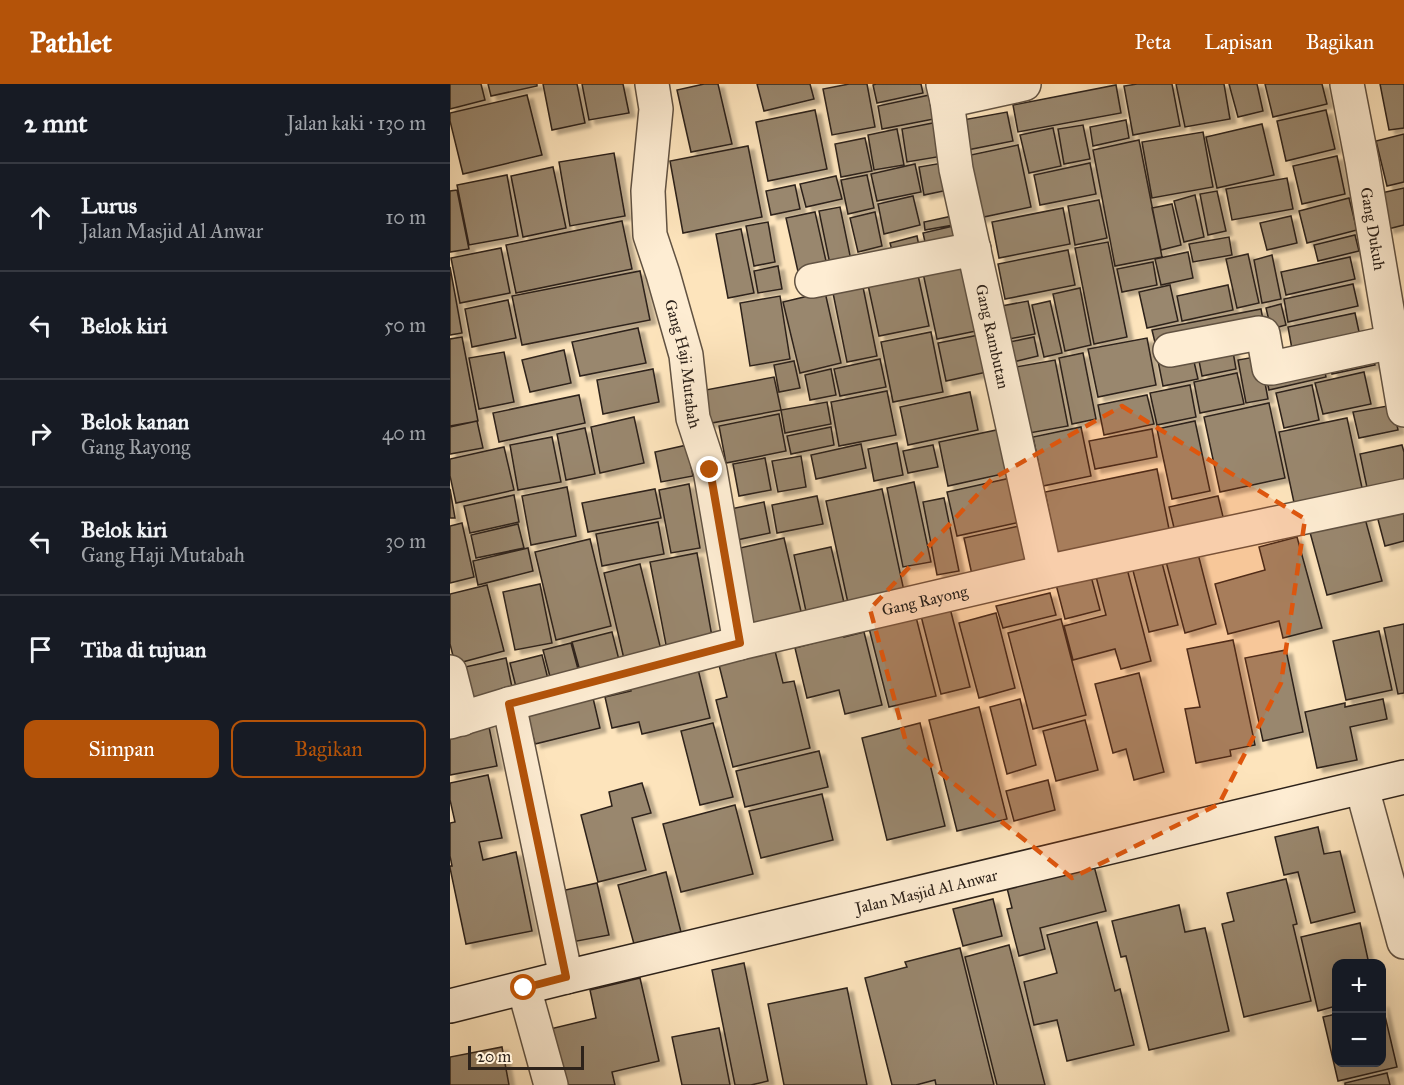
<!DOCTYPE html>
<html lang="id">
<head>
<meta charset="utf-8">
<style>
	:root { --surface:#171b24; --page:#242831; --text:#f1f3f6; --muted:#9ea1a6; --line:#363941; --accent:#b45309 }
	body { margin:0; font-family:"IM FELL Great Primer",serif; background:var(--page); color:var(--text) }
	.controls { position:absolute; right:18px; bottom:18px; display:grid; overflow:hidden; border-radius:12px; box-shadow:0 6px 24px #0002 }
	.controls button { width:54px; height:54px; display:grid; place-items:center; padding:0; border:0; border-bottom:2px solid var(--line); background:var(--surface); color:var(--text); font:30px sans-serif }
	.scale { position:absolute; left:18px; bottom:15px; width:116px; box-sizing:border-box; padding-left:6px; border:3px solid #2d221a; border-top:0; font-size:16px; line-height:21px; white-space:nowrap; color:#2d221a; -webkit-text-stroke:4px #feedd3; paint-order:stroke }
	.stop { position:absolute; width:18px; height:18px; margin:-14px; border:4px solid #b45309; border-radius:50%; background:#fff }
	.stop.end { background:#b45309; border-color:#fff; box-shadow:0 2px 6px #0008 }
	.list { margin:0; padding:0; list-style:none }
	h2 { display:flex; justify-content:space-between; align-items:center; height:78px; margin:0; padding:0 24px; font-size:26px }
	h2 small { font-size:20px; font-weight:400; color:var(--muted) }
	.list li { display:grid; grid-template-columns:39px 1fr auto; gap:18px; align-items:center; box-sizing:border-box; height:108px; padding:0 24px; border-top:2px solid var(--line) }
	.list b { display:block; font-size:22px; white-space:nowrap }
	.list p { margin:0; font-size:20px; white-space:nowrap; color:var(--muted) }
	.list em { font-size:20px; font-style:normal; color:var(--muted) }
	.actions { display:flex; gap:12px; padding:18px 24px }
	.actions a { flex:1; padding:14px 0; border:2px solid var(--accent); border-radius:12px; text-align:center; font-size:21px; color:var(--accent) }
	.actions .main { background:var(--accent); color:#fff }
	.icon { flex:none; width:33px; height:33px; fill:none; stroke:currentColor; stroke-width:2; stroke-linecap:round; stroke-linejoin:round }
	.map { position:relative; flex:none; width:954px; height:1001px; overflow:hidden }
	header { display:flex; align-items:center; gap:36px; box-sizing:border-box; height:84px; padding:0 30px; background:var(--accent); color:#fff }
	header strong { font-size:28px }
	nav { display:flex; gap:33px; margin-inline-start:auto; font-size:21px }
	main { display:flex }
	aside { flex:1; background:var(--surface) }
	.map>svg:first-child { display:block }
	.building { fill:#99876e; stroke:#2d221a; stroke-width:1.5; filter:url(#shadow) }
	.lines { fill:none; stroke-linecap:round; stroke-linejoin:round }
	.street-casing { stroke:#615242; stroke-width:36 }
	.secondary-casing { stroke:#2d221a; stroke-width:36 }
	.street { stroke:#feedd3; stroke-width:33 }
	.secondary { stroke:#feedd3; stroke-width:33 }
	.route { stroke:#b45309; stroke-width:8 }
	.marked { fill:#df560d; fill-opacity:0.2; stroke:#df560d; stroke-width:4.5; stroke-dasharray:12 8; stroke-linejoin:round }
	.labels { text-anchor:middle; dominant-baseline:central; stroke-width:4.5; stroke-linejoin:round; paint-order:stroke }
	.street-label { font-size:16px; fill:#2d221a; stroke:#feedd3 }
</style>
</head>
<body>
<header>
<strong>Pathlet</strong>
<nav><a>Peta</a><a>Lapisan</a><a>Bagikan</a></nav>
</header>
<main>
<aside>
<h2>2 mnt<small>Jalan kaki · 130 m</small></h2>
<ul class="list">
<li><svg class="icon" aria-label="ahead" viewBox="0 0 24 24"><path d="M12 20V5M6 11l6-6 6 6"/></svg><div><b>Lurus</b><p>Jalan Masjid Al Anwar</p></div><em>10 m</em></li>
<li><svg class="icon" aria-label="left" viewBox="0 0 24 24"><path d="M17 20v-9H6M10 6l-5 5 5 5"/></svg><div><b>Belok kiri</b></div><em>50 m</em></li>
<li><svg class="icon" aria-label="right" viewBox="0 0 24 24"><path d="M7 20v-9h11M14 6l5 5-5 5"/></svg><div><b>Belok kanan</b><p>Gang Rayong</p></div><em>40 m</em></li>
<li><svg class="icon" aria-label="left" viewBox="0 0 24 24"><path d="M17 20v-9H6M10 6l-5 5 5 5"/></svg><div><b>Belok kiri</b><p>Gang Haji Mutabah</p></div><em>30 m</em></li>
<li><svg class="icon" aria-label="arrive" viewBox="0 0 24 24"><path d="M6 21V4h12l-3 4 3 4H6"/></svg><div><b>Tiba di tujuan</b></div></li>
</ul>
<div class="actions"><a class="main">Simpan</a><a>Bagikan</a></div>
</aside>
<div class="map">
<svg width="954" height="1001" viewBox="0 0 954 1001">
	<defs>
		<filter id="shadow"><feDropShadow dx="6" dy="4" stdDeviation="1.5" flood-color="#0004"/></filter>
	</defs>
	<rect width="100%" height="100%" fill="#fde4bc"/>
	<filter id="stains"><feTurbulence type="fractalNoise" baseFrequency=".00333" numOctaves="4"/><feColorMatrix values="0 0 0 0 .2 0 0 0 0 .09 0 0 0 0 .02 0 0 0 .5 -.17"/></filter>
	<radialGradient id="worn" r=".72"><stop offset=".6" stop-color="#630" stop-opacity="0"/><stop offset="1" stop-color="#630" stop-opacity=".3"/></radialGradient>
	<path class="building" d="M0,0h31l4,16 -35,9z
		M38,0h49v2l-46,10z
		M93,0h34l8,39 -33,7z
		M132,0h41l6,29 -40,7z
		M254,0h14l14,60 -41,8 -14,-62z
		M307,0h53l4,15 -50,12z
		M399,0h18l8,43 -43,8 -9,-46z
		M426,0h45l2,9 -46,10 -4,-18z
		M687,0h35l8,42 -47,9 -9,-49z
		M726,0h48l6,35 -45,8z
		M779,0h28l6,27 -25,6z
		M815,0h57l5,20 -54,13z
		M930,0h24v44l-15,2z
		M666,1l5,28 -103,19 -5,-27z
		M484,10l5,24 -57,11 -4,-23z
		M77,11l15,60 -79,19 -13,-53v-8z
		M365,26l12,59 -59,12 -12,-59z
		M876,26l9,39 -49,12 -9,-40z
		M557,28l6,29 -51,10 -5,-30z
		M676,36l3,18 -36,8 -3,-19z
		M493,37l6,34 -42,7 -5,-33z
		M812,40l12,51 -57,13 -11,-51z
		M633,41l7,34 -26,5 -6,-35z
		M603,44l8,38 -32,7 -9,-38z
		M447,45l7,36 -30,5 -6,-35z
		M753,48l10,55 -61,11 -10,-56z
		M954,50v48l-17,4 -11,-45z
		M415,54l7,33 -31,6 -6,-33z
		M689,56l23,117 -47,9 -22,-116z
		M568,61l13,62 -52,11 -13,-62z
		M298,62l14,71 -79,16 -13,-72z
		M164,69l11,63 -55,10 -11,-64z
		M887,72l8,38 -43,10 -9,-38z
		M498,78l5,27 -29,6 -5,-28z
		M640,79l6,31 -56,11 -6,-30z
		M465,80l6,28 -44,9 -6,-27z
		M103,83l13,61 -43,9 -12,-61z
		M57,91l11,61 -49,9 -12,-60z
		M417,91l7,33 -26,6 -7,-34z
		M386,92l6,23 -36,8 -6,-23z
		M837,94l6,31 -61,11 -6,-31z
		M345,101l5,24 -29,6 -5,-24z
		M954,104v37l-16,4 -7,-36z
		M7,106l12,59 -19,3v-61z
		M767,107l9,40 -18,4 -8,-41z
		M745,111l9,42 -20,5 -10,-41z
		M463,112l7,29 -36,9 -6,-30z
		M899,114l8,32 -50,13 -8,-32z
		M649,116l8,38 -32,7 -7,-39z
		M722,120l9,41 -20,5 -9,-42z
		M390,123l12,58 -21,4 -12,-58z
		M613,124l7,36 -71,14 -7,-36z
		M365,128l13,58 -29,6 -13,-58z
		M425,128l7,34 -24,6 -8,-34z
		M507,131l2,9 -34,6 -1,-8z
		M841,132l6,27 -30,7 -7,-27z
		M172,137l10,48 -116,24 -10,-48z
		M318,138l7,40 -21,4 -8,-40z
		M512,140l4,20 -39,7 -4,-18z
		M291,145l13,64 -26,5 -12,-64z
		M905,151l4,16 -41,10 -4,-16z
		M467,152l3,15 -26,7 -4,-15z
		M779,153l3,18 -39,7 -4,-18z
		M658,158l19,95 -33,7 -19,-96z
		M51,164l9,45 -50,10 -9,-45z
		M618,166l7,35 -70,14 -7,-35z
		M738,168l5,26 -32,7 -6,-26z
		M798,170l11,49 -22,5 -11,-49z
		M822,171l9,44 -19,4 -8,-43z
		M900,173l5,22 -69,16 -5,-23z
		M703,178l4,23 -35,7 -5,-23z
		M523,180l13,65 -49,10 -14,-66z
		M328,182l4,23 -24,4 -4,-22z
		M0,183l12,66 -12,2z
		M190,187l10,49 -128,25 -10,-49z
		M468,191l11,51 -50,10 -11,-51z
		M903,200l5,22 -70,16 -4,-23z
		M720,201l8,36 -31,7 -8,-36z
		M778,201l5,25 -51,11 -5,-25z
		M413,203l14,69 -30,6 -14,-69z
		M630,204l11,57 -26,6 -12,-57z
		M375,208l16,71 -41,10 -17,-71z
		M330,212l10,63 -40,7 -10,-63z
		M58,216l8,38 -44,9 -7,-38z
		M578,217l7,33 -31,6 -8,-33z
		M600,217l12,52 -18,4 -12,-52z
		M831,220l5,21 -15,4 -5,-21z
		M811,225l4,22 -108,20 -5,-21z
		M905,229l7,33 -68,14 -6,-33z
		M188,244l8,35 -66,13 -8,-34z
		M481,248l12,60 -50,10 -12,-60z
		M539,249l7,37 -50,11 -8,-38z
		M12,253l16,84 -28,5v-87z
		M584,253l4,19 -29,7 -4,-20z
		M697,254l9,47 -58,12 -10,-48z
		M781,256l5,29 -34,7 -6,-30z
		M114,266l7,33 -41,9 -8,-32z
		M921,266l4,15 -43,9 -3,-15z
		M54,268l10,50 -35,7 -10,-51z
		M633,269l13,66 -24,5 -13,-66z
		M742,269l6,26 -35,7 -5,-25z
		M810,272l8,43 -22,4 -8,-43z
		M430,275l6,28 -46,9 -6,-27z
		M872,275l4,18 -57,13 -4,-18z
		M605,276l13,66 -44,8 -14,-66z
		M344,277l6,27 -21,4 -5,-27z
		M203,285l6,33 -56,12 -6,-34z
		M381,285l5,26 -26,5 -5,-25z
		M914,288l7,32 -48,10 -8,-31z
		M787,289l7,31 -44,9 -6,-31z
		M324,293l7,33 -80,15 -6,-33z
		M740,301l6,32 -39,8 -7,-32z
		M862,301l7,35 -35,8 -8,-35z
		M437,307l9,44 -57,11 -8,-44z
		M520,308l8,38 -70,15 -8,-38z
		M129,311l6,28 -86,19 -6,-29z
		M697,311l7,29 -50,11 -6,-30z
		M377,318l4,22 -46,9 -4,-23z
		M819,319l16,75 -65,14 -16,-75z
		M943,321l5,25 -39,8 -6,-26z
		M329,330l7,37 -60,12 -7,-37z
		M184,333l10,46 -44,10 -9,-46z
		M897,334l17,79 -68,15 -17,-80z
		M27,337l6,27 -33,6v-27z
		M745,337l15,70 -38,8 -15,-70z
		M381,343l3,18 -43,9 -4,-18z
		M631,343l10,49 -48,10 -10,-49z
		M135,344l10,46 -29,6 -9,-46z
		M556,344l10,43 -68,15 -9,-44z
		M702,345l5,28 -62,12 -6,-28z
		M102,353l9,45 -43,8 -8,-45z
		M447,359l6,32 -29,6 -6,-32z
		M411,360l5,24 -50,11 -5,-24z
		M237,361l6,31 -32,6 -6,-30z
		M483,361l5,22 -30,6 -5,-22z
		M952,361l2,7v38l-35,7 -9,-43z
		M54,363l10,43 -58,13 -6,-27v-17z
		M351,372l5,31 -28,5 -6,-31z
		M315,374l6,32 -32,6 -6,-32z
		M707,385l13,65 -112,23 -13,-65z
		M565,393l10,44 -68,15 -10,-44z
		M464,398l17,80 -28,5 -16,-79z
		M239,400l11,64 -29,5 -12,-63z
		M117,403l9,49 -45,9 -9,-49z
		M0,405l5,29h-5z
		M205,405l6,29 -73,14 -6,-29z
		M432,405l22,102 -56,12 -22,-102z
		M64,411l5,27 -49,11 -6,-27z
		M367,412l6,28 -46,9 -5,-28z
		M768,412l7,29 -49,11 -7,-29z
		M494,414l15,73 -22,4 -14,-73z
		M314,418l6,31 -43,9 -6,-31z
		M954,420v37l-19,5 -9,-34z
		M913,427l19,70 -55,14 -19,-70z
		M208,438l6,32 -62,12 -6,-32z
		M12,439l12,54 -24,6v-57z
		M68,440l6,24 -48,10 -5,-23z
		M578,440l10,46 -64,14 -10,-46z
		M847,453l25,91 -39,10 -4,-17 -51,13 -13,-50 50,-14 -6,-23z
		M334,454l19,82 -57,13 -19,-82z
		M140,455l21,87 -55,14 -21,-88z
		M746,462l20,78 -31,9 -21,-79z
		M381,463l14,60 -38,9 -13,-61z
		M78,464l5,23 -55,14 -5,-24z
		M247,469l16,89 -46,8 -17,-88z
		M710,471l18,70 -29,7 -18,-69z
		M674,473l27,104 -30,8 -6,-20 -42,11 -9,-34 42,-11 -13,-50z
		M190,480l21,86 -37,9 -20,-86z
		M638,481l12,45 -35,9 -12,-46z
		M90,500l12,59 -37,7 -12,-58z
		M37,501l17,66 -49,13 -5,-20v-50z
		M600,509l6,22 -53,13 -7,-22z
		M500,524l20,79 -29,7 -20,-78z
		M546,529l19,75 -36,10 -20,-75z
		M466,533l20,79 -47,11 -20,-79z
		M611,535l25,96 -53,14 -25,-96z
		M954,540v69l-6,1 -14,-66z
		M929,547l13,59 -46,10 -13,-59z
		M162,548l10,40 -39,10 -11,-40z
		M414,548l18,73 -37,9 -6,-24 -32,8 -12,-50 49,-13v2z
		M783,556l22,105 -25,5 1,6 -35,7 -11,-54 15,-2 -13,-58z
		M121,559l10,37 -28,8 -10,-38z
		M323,559l10,40 11,-2 16,67 -77,19 -17,-67 11,-3 -10,-40z
		M836,566l17,82 -40,9 -18,-83z
		M92,571l8,32 -32,8 -8,-32z
		M56,574l8,39 -49,10 -9,-38z
		M247,581l13,53 -68,16 -3,-12 -27,6 -7,-31 26,-6 -2,-9z
		M689,589l25,99 -30,8 -8,-31 -13,4 -18,-69z
		M143,614l7,30 -65,16 -8,-30z
		M570,615l16,66 -29,9 -17,-67z
		M933,615l4,20 -37,8 7,33 -40,8 -12,-56 40,-9v4z
		M529,623l28,112 -50,12 -28,-111z
		M635,636l13,50 -42,11 -13,-50z
		M38,638l9,44 -47,9v-45z
		M263,639l20,74 -33,8 -19,-74z
		M470,639l25,103 -58,14 -25,-102z
		M369,667l9,36 -83,20 -9,-36z
		M38,691l14,63 -23,4 4,18 33,-8 16,79 -66,13 -16,-76v-2h2l-2,-10v-33l5,-1 -5,-22v-17z
		M598,696l7,30 -41,11 -8,-30z
		M192,699l9,30 -19,5 14,52 -48,12 -17,-67 31,-9 -3,-14z
		M372,710l11,46 -72,18 -12,-47z
		M285,721l18,69 -72,18 -18,-68z
		M868,743l6,27 16,-3 15,61 -44,11 -13,-51 -14,3 -9,-38z
		M644,782l12,45 -66,17 5,21 -26,7 -12,-47 5,-1 -5,-20z
		M216,788l15,60 -47,12 -16,-59z
		M836,795l11,45 -4,1 18,76 -67,16 -22,-93 12,-3 -7,-28z
		M147,799l12,52 -37,7 -11,-51z
		M543,815l9,37 -39,10 -10,-37z
		M729,821l6,27 20,-4 24,103 -80,19 -23,-94 -5,1 -9,-36z
		M647,838l18,69 5,-2 14,56 -67,16 -10,-41 -23,5 -10,-43 33,-9 -10,-38z
		M910,839l9,41h-33v42l-18,5 -17,-74z
		M559,861l36,140h-48l-32,-128z
		M510,864l34,137h-58l-1,-5 -19,5h-24l-27,-107 42,-11 -2,-5z
		M294,879l24,118 -17,4h-16l-23,-115z
		M190,894l19,83 -47,11 3,13h-52l-13,-56 46,-11 -6,-28z
		M397,904l20,97h-83l-16,-81z
		M932,919l15,64 -59,14 -15,-64 13,-3v48h46z
		M269,944l11,57h-48l-10,-48z
		M52,963l7,38h-59v-28z
		M937,989l3,12h-45v-2z"/>
	<g class="lines">
		<defs>
			<g id="street">
				<path id="s1" d="M202,0l4,25 -8,82 2,44 13,39 23,81 7,63 17,52 30,173"/>
				<path d="M493,0l4,17 77,-17"/>
				<path id="s2" d="M897,0l15,77 42,249"/>
				<path id="s3" d="M497,17l9,68 89,403"/>
				<path d="M362,197l162,-32"/>
				<path d="M720,266l89,-17 4,1 6,34h3l120,-26"/>
				<path d="M0,588l12,47"/>
				<path d="M59,620l57,273"/>
				<path id="s4" d="M0,638l59,-18 231,-61 305,-71 359,-76"/>
				<path d="M912,704l42,154"/>
				<path d="M74,904l27,97"/>
			</g>
			<g id="secondary">
				<path id="s5" d="M0,922l116,-29 838,-200"/>
			</g>
		</defs>
		<use href="#street" class="street-casing"/>
		<use href="#secondary" class="secondary-casing"/>
		<use href="#street" class="street"/>
		<use href="#secondary" class="secondary"/>
	</g>
	<g class="lines">
		<path class="route" d="M74,904l42,-11 -57,-273 231,-61 -30,-173"/>
	</g>
	<path class="marked" d="M672,322l183,113 -24,164 -62,121 -147,74 -165,-132 -37,-137 122,-130z"/>
	<g class="labels">
		<g class="street-label">
			<text stroke="none"><textPath href="#s2" startOffset="147">Gang Dukuh</textPath></text>
			<text stroke="none"><textPath href="#s3" startOffset="240">Gang Rambutan</textPath></text>
			<text stroke="none"><textPath href="#s1" startOffset="285">Gang Haji Mutabah</textPath></text>
			<text stroke="none"><textPath href="#s4" startOffset="490">Gang Rayong</textPath></text>
			<text stroke="none"><textPath href="#s5" startOffset="490">Jalan Masjid Al Anwar</textPath></text>
		</g>
	</g>
	<rect width="100%" height="100%" filter="url(#stains)"/>
	<rect width="100%" height="100%" fill="url(#worn)"/>
</svg>
<div class="controls">
<button>+</button>
<button>−</button>
</div>
<div class="scale">20 m</div>
<div class="stop" style="left:74px;top:904px"></div>
<div class="stop end" style="left:260px;top:386px"></div>
</div>
</main>
</body>
</html>
